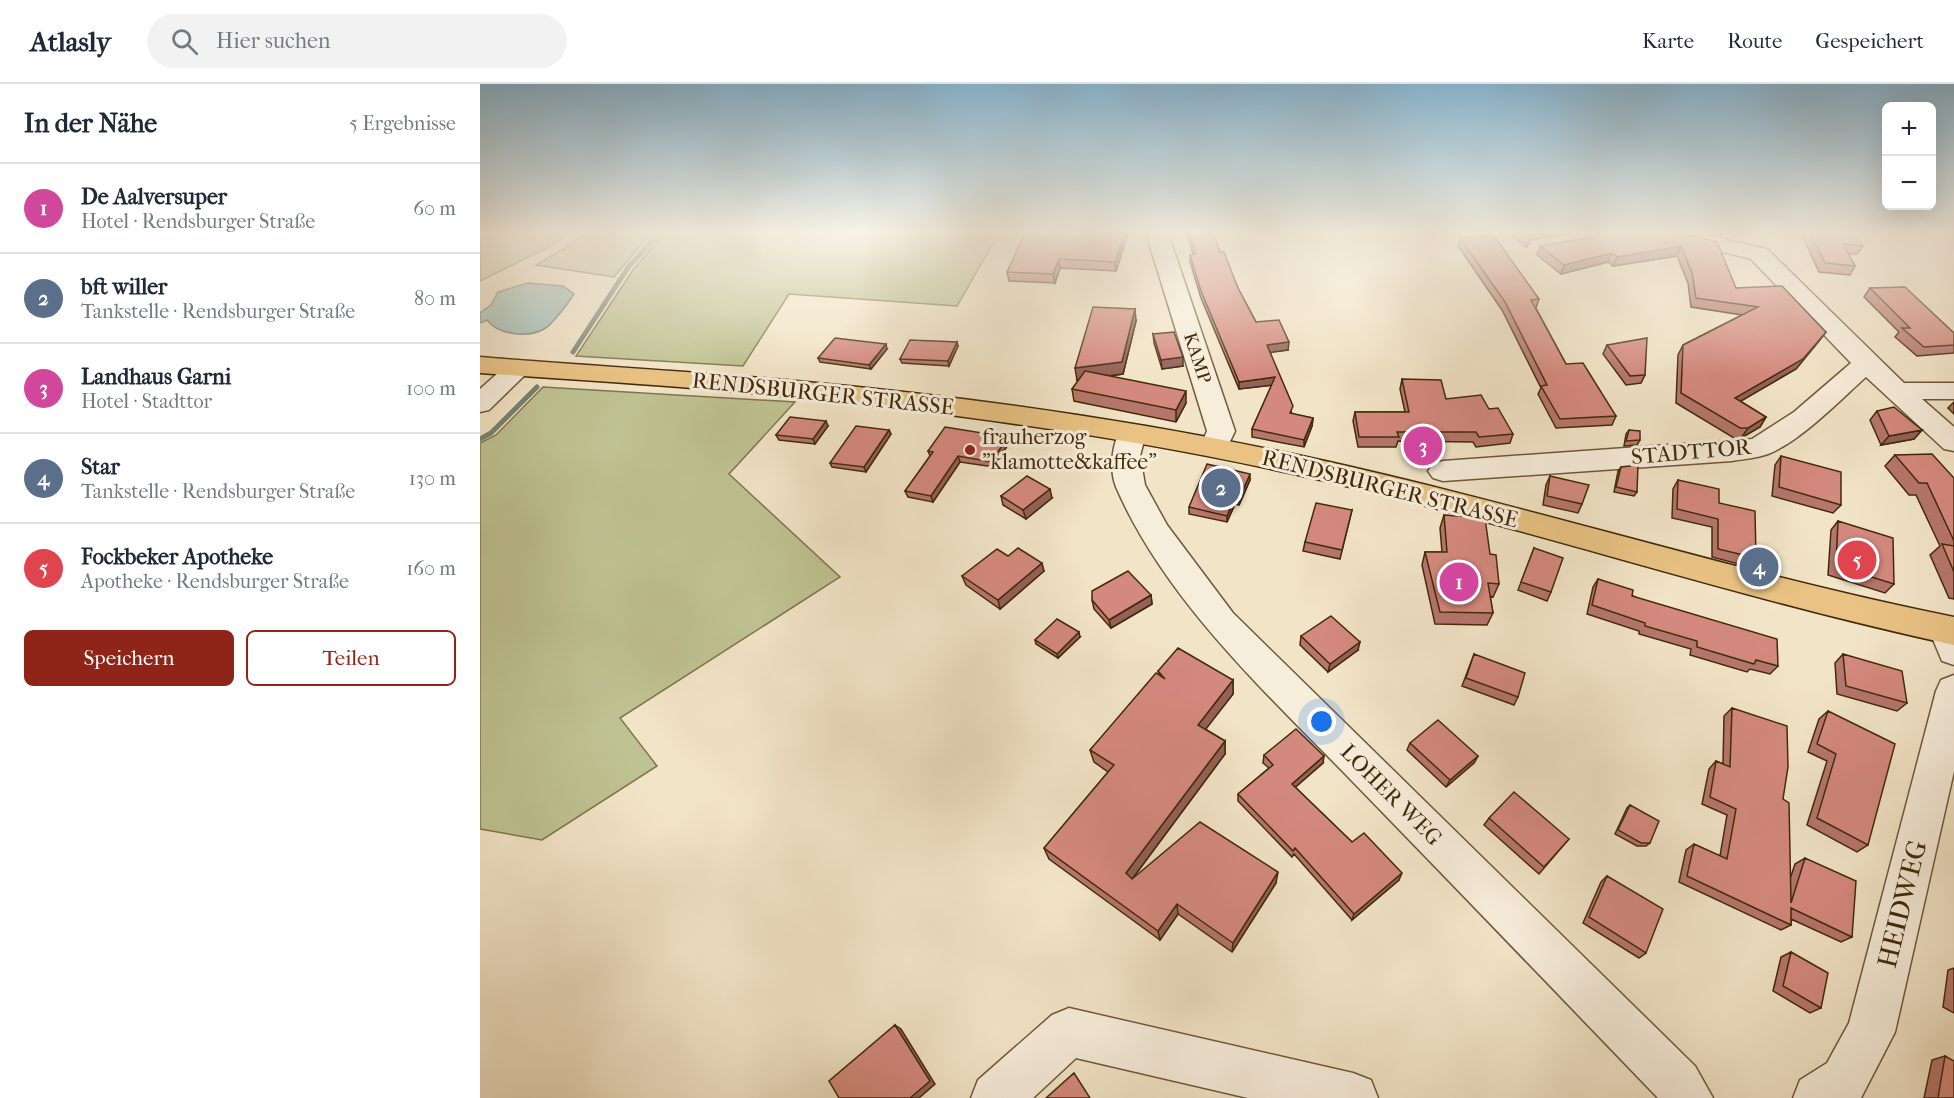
<!DOCTYPE html>
<html lang="de">
<head>
<meta charset="utf-8">
<style>
	:root { --surface:#fff; --page:#f2f2f3; --text:#1f2937; --muted:#747a83; --line:#e0e1e3; --accent:#8f2418 }
	body { margin:0; font-family:"IM FELL French Canon",serif; background:var(--page); color:var(--text) }
	.controls { position:absolute; right:18px; top:18px; display:grid; overflow:hidden; border-radius:9px; box-shadow:0 6px 24px #0002 }
	.controls button { width:54px; height:54px; display:grid; place-items:center; padding:0; border:0; border-bottom:2px solid var(--line); background:var(--surface); color:var(--text); font:30px sans-serif }
	.you { position:absolute; left:842px; top:638px; width:21px; height:21px; margin:-15px; border:4px solid #fff; border-radius:50%; background:#1a73e8; box-shadow:0 0 0 9px #1a73e833 }
	.badge { display:grid; place-items:center; width:39px; height:39px; border-radius:50%; background:var(--accent); color:#fff; font-size:20px; font-weight:700 }
	.pin { position:absolute; translate:-50% -50%; border:3px solid #fff; box-shadow:0 2px 6px #0006 }
	.list { margin:0; padding:0; list-style:none }
	h2 { display:flex; justify-content:space-between; align-items:center; height:78px; margin:0; padding:0 24px; font-size:26px }
	h2 small { font-size:20px; font-weight:400; color:var(--muted) }
	.list li { display:grid; grid-template-columns:39px 1fr auto; gap:18px; align-items:center; box-sizing:border-box; height:90px; padding:0 24px; border-top:2px solid var(--line) }
	.list b { display:block; font-size:22px; white-space:nowrap }
	.list p { margin:0; font-size:20px; white-space:nowrap; color:var(--muted) }
	.list em { font-size:20px; font-style:normal; color:var(--muted) }
	.actions { display:flex; gap:12px; padding:18px 24px }
	.actions a { flex:1; padding:14px 0; border:2px solid var(--accent); border-radius:9px; text-align:center; font-size:21px; color:var(--accent) }
	.actions .main { background:var(--accent); color:#fff }
	.icon { flex:none; width:33px; height:33px; fill:none; stroke:currentColor; stroke-width:2; stroke-linecap:round; stroke-linejoin:round }
	.map { position:relative; flex:none; width:1474px; height:1014px; overflow:hidden }
	header { display:flex; align-items:center; gap:36px; box-sizing:border-box; height:84px; padding:0 30px; background:var(--surface); border-bottom:2px solid var(--line) }
	header strong { font-size:28px }
	nav { display:flex; gap:33px; margin-inline-start:auto; font-size:21px }
	.search { width:420px; height:54px; background:var(--page); display:flex; align-items:center; gap:15px; box-sizing:border-box; padding:0 21px; border-radius:33px; color:var(--muted); font-size:22px }
	main { display:flex }
	aside { flex:1; background:var(--surface) }
	.map>svg:first-child { display:block }
	.green { fill:#bfc292; stroke:#80764e; stroke-width:1.5 }
	.water { fill:#9bbeb8; stroke:#778372; stroke-width:1.5 }
	.lines { fill:none; stroke-linecap:round; stroke-linejoin:round }
	.stream { stroke:#778372; stroke-width:5 }
	.minor-casing { stroke:#6e5939; stroke-width:3 }
	.major-casing { stroke:#422b0a; stroke-width:3 }
	.minor { fill:#f7eddb; fill-rule:evenodd }
	.major { fill:#e9c284; fill-rule:evenodd }
	.wall { fill:#b6766c; stroke:#422b0a; stroke-width:1.5 }
	.shaded-wall { fill:#946058; stroke:#422b0a; stroke-width:1.5 }
	.building { fill:#d4897e; stroke:#422b0a; stroke-width:1.5 }
	.poi-dot { fill:#8f2418; stroke:#f7eddb; stroke-width:2 }
	.labels { text-anchor:middle; dominant-baseline:central; stroke-width:6; stroke-linejoin:round; paint-order:stroke }
	.far-street-label { font-size:18px; fill:#422b0a; stroke:#f7eddb }
	.street-label { font-size:22px; fill:#422b0a; stroke:#f7eddb }
	.poi-label { font-size:22px; fill:#422b0a; stroke:#f7eddb; text-anchor:start }
	.near-street-label { font-size:27px; fill:#422b0a; stroke:#f7eddb }
</style>
</head>
<body>
<header>
<strong>Atlasly</strong>
<div class="search"><svg class="icon" aria-label="search" viewBox="0 0 24 24"><circle cx="10" cy="10" r="6"/><path d="M15 15l6 6"/></svg>Hier suchen</div>
<nav><a>Karte</a><a>Route</a><a>Gespeichert</a></nav>
</header>
<main>
<aside>
<h2>In der Nähe<small>5 Ergebnisse</small></h2>
<ul class="list">
<li><span class="badge" style="background:#d1479c">1</span><div><b>De Aalversuper</b><p>Hotel · Rendsburger Straße</p></div><em>60 m</em></li>
<li><span class="badge" style="background:#5c6f8a">2</span><div><b>bft willer</b><p>Tankstelle · Rendsburger Straße</p></div><em>80 m</em></li>
<li><span class="badge" style="background:#d1479c">3</span><div><b>Landhaus Garni</b><p>Hotel · Stadttor</p></div><em>100 m</em></li>
<li><span class="badge" style="background:#5c6f8a">4</span><div><b>Star</b><p>Tankstelle · Rendsburger Straße</p></div><em>130 m</em></li>
<li><span class="badge" style="background:#e0444e">5</span><div><b>Fockbeker Apotheke</b><p>Apotheke · Rendsburger Straße</p></div><em>160 m</em></li>
</ul>
<div class="actions"><a class="main">Speichern</a><a>Teilen</a></div>
</aside>
<div class="map">
<svg width="1474" height="1014" viewBox="0 0 1474 1014">
	<rect width="100%" height="100%" fill="#f2e4c7"/>
	<filter id="stains"><feTurbulence type="fractalNoise" baseFrequency=".00333" numOctaves="4"/><feColorMatrix values="0 0 0 0 .2 0 0 0 0 .09 0 0 0 0 .02 0 0 0 .5 -.17"/></filter>
	<radialGradient id="worn" r=".72"><stop offset=".6" stop-color="#630" stop-opacity="0"/><stop offset="1" stop-color="#630" stop-opacity=".3"/></radialGradient>
	<path class="green" d="M0,149h86l-11,11 -75,37z
		M102,149h69l-37,44 -78,-12 39,-23z
		M185,149h334l-42,73 -168,-12 -46,72 -167,-10 57,-86z
		M63,303l252,15 -66,72 111,103 -220,141 37,48 -115,74 -62,-11v-386l16,-8z"/>
	<path class="water" d="M48,199l35,3 11,8c-5,8 -22,31 -30,35 -16,9 -46,6 -57,-9l-7,3v-10l11,-8 7,-13z"/>
	<g class="lines">
		<path class="stream" d="M93,268l56,-86 31,-33
			M0,355l11,-6 46,-46"/>
		<defs>
			<path id="minor" d="M666,149h22l67,198 -11,23 -10,2 -10,-2 -4,-7 7,-16z
				M1180,149h38l69,16 137,134h50v16h-32l32,28v24l-10,-2 -78,-72c-26,23 -65,64 -98,77 -11,4 -24,5 -36,7l-289,20 -10,-3 -5,-7 5,-7 10,-3 309,-22 42,-27 57,-49 -100,-104 -87,-22z
				M38,276l9,3 4,5 -4,5 -38,37 -9,2v-23l29,-26z
				M652,340l10,3 4,6 -6,23 5,29 22,40 66,88 462,453 18,32h-55c-101,-105 -203,-211 -305,-316 -85,-88 -187,-180 -237,-295 -7,-18 -4,-44 6,-60z
				M1466,532l8,3v46l-12,-4 -13,-31 5,-10z
				M1474,591v96l-59,261 -34,66h-68l7,-18 27,-17 22,-40 87,-332 5,-11z
				M589,924l284,65 18,7 7,18h-130l-172,-40 -43,40h-62l7,-18 74,-65z"/>
			<path id="major" d="M0,273c105,9 211,14 316,24 165,15 330,38 492,72 224,47 442,119 666,164v28c-224,-48 -441,-123 -665,-172 -185,-41 -373,-65 -560,-82 -83,-7 -166,-12 -249,-18z"/>
		</defs>
		<use href="#minor" class="minor-casing"/>
		<use href="#major" class="major-casing"/>
		<use href="#minor" class="minor"/>
		<use href="#major" class="major"/>
	</g>
	<path class="wall" d="M648,149l-12,38 -56,-3 -5,15 -46,-2 -2,-9z
		M707,149h26l7,19 18,36 18,34 32,28 -18,2 22,62 21,4 -1,8 -8,21 -52,-10v-8l20,-44 -33,4 -38,-91 -11,-36v-7l3,-1z
		M1028,149h62l-39,7 -5,7z
		M1200,149l56,55 90,44 -7,9 -23,28 -56,32 26,16 -6,10 -19,11h-7l-58,-35 2,-48 5,-10 59,-30 -51,-8 -3,-24 -11,-27 -64,10 -5,-4 -47,12 -24,-19 3,-9z
		M1228,149h14l-1,3z
		M1321,149h54l8,13 -6,8h-9l7,12 -5,9 -31,-3z
		M980,154l79,61 -3,9 30,56 50,52 -4,9 -56,3 -18,-34 3,-6 -39,-78 -44,-64z
		M1390,204l84,45v20l-37,3 -22,-19 4,-5 -35,-35z
		M656,237l-13,53 -14,2 77,27 -10,19 -102,-21 -2,-12 7,-9h-2z
		M673,250l30,32 -21,3 -8,-26z
		M1127,261l38,30 -4,8 -15,2 -23,-31z
		M478,262l-9,20 -47,-3 -2,-4z
		M407,265l-16,20 -51,-7 -2,-4z
		M922,295l44,20 43,10 24,25 -3,9 -34,4 -3,-5 -75,-1 -2,6h-38l-5,-26 2,-9h50l-5,-23z
		M1474,318v12l-6,-6z
		M1397,327l45,19 -8,9 -33,6 -11,-25z
		M348,342l-13,18 -36,-4 -3,-5z
		M409,346l2,4 -25,38 -34,-5 -2,-4z
		M1149,346l11,10 -3,5 -13,1 2,-12z
		M529,359l-15,24 -34,-5 -27,40 -25,-5 -3,-6 25,-35 -2,-5z
		M1415,371l59,23v121l-5,-1 -19,-43 10,-9 -24,-51h-7l-24,-29z
		M1301,372l60,49 -8,8 -61,-17 3,-31z
		M1141,383l16,25 -3,4 -20,-4 4,-21z
		M1070,392l32,28 -4,9 -35,-8 3,-20z
		M770,396l-11,25 -4,-1 -8,18 -38,-8v-7z
		M1198,396l41,23 37,55 -6,9 -38,-10v-30l-40,-9 1,-29z
		M521,412l51,2 -26,21 -23,-14z
		M872,426l-12,49 -37,-8 2,-9z
		M964,431l46,39 9,30 -6,13 -3,-1 3,17 -6,12 -52,-1 -13,-59 3,-13h17l-2,-24z
		M1358,437l56,63 -9,9 -57,-18 3,-45z
		M1054,464l17,44 -4,9 -29,-11z
		M528,472l36,15 -44,38 -34,-24 -4,-9z
		M1118,495l180,87 -8,8 -20,-5 -3,3 -57,-17 1,-6 -52,-15v-3l-52,-17 6,-27z
		M671,511l1,9 -41,24 -17,-19 -2,-9z
		M821,552l57,14 -30,22 -28,-27z
		M600,553l-22,21 -22,-14 -1,-4z
		M994,570l44,43 -4,8 -52,-19z
		M1363,570l64,49 -10,8 -60,-17 -2,-31z
		M678,587l75,9v14l-28,35 20,12v13l-92,124 143,5 -44,69 -54,-38 -18,26 -111,-81 -5,-11 64,-76 -14,-10 -4,-12 69,-75z
		M1252,624l51,91 7,80 5,-15 10,-6 47,79 -11,5 -50,-23v6l-10,5 -102,-48 7,-32 8,-6 26,12 7,-41 -25,-11 7,-35 7,-8 7,3 1,-48z
		M1348,627l40,134 -11,7 -50,-27 20,-64 -19,-9 11,-33z
		M930,659l68,13 -4,7 -28,24 -39,-37z
		M784,671l59,8 -28,24 57,55 47,38 -47,40 -58,-66 -2,3 -54,-56v-7l31,-26 -6,-5z
		M1150,721l20,38 -4,3h-9l-22,-12 12,-26z
		M1009,734l80,21 -30,35 -55,-49z
		M1127,792l39,77 -7,5 -56,-35 18,-41z
		M1311,868l30,56 -11,5 -37,-22 8,-34z
		M1474,884v45l-11,-6 5,-37z
		M1465,972l9,42h-30l8,-38z"/>
	<path class="shaded-wall" d="M645,149h3l-12,38 -1,-9z
		M1052,149h38l-39,7 -5,7 3,-9z
		M1201,162l-4,10 -64,10 4,-9z
		M1132,169l-4,9 -47,12 3,-9z
		M579,175l1,9 -5,15 -2,-9z
		M655,225l1,12 -13,53 -46,6 -2,-12z
		M1346,248l-7,9 -23,28 -67,39 6,-10z
		M477,258l1,4 -9,20 -1,-5z
		M809,258l-1,8 -22,3 1,-8z
		M406,260l1,5 -16,20 -2,-4z
		M703,273v9l-21,3 -1,-9z
		M795,293v8l-36,4v-7z
		M706,307v12l-10,19v-12z
		M1286,333l-6,10 -19,11 7,-10z
		M833,334l-1,8 -8,21v-7z
		M346,337l2,5 -13,18 -2,-5z
		M409,346l2,4 -25,38 -2,-5z
		M1442,346l-8,9 -33,6 8,-9z
		M527,353l2,6 -15,24 -2,-5z
		M478,372l2,6 -27,40 -2,-6z
		M770,390v6l-11,25v-6z
		M570,405l2,9 -26,21 -3,-9z
		M755,414v6l-8,18v-6z
		M562,479l2,8 -44,38 -2,-9z
		M671,511l1,9 -41,24 -2,-8z
		M599,548l1,5 -22,21 -1,-4z
		M880,558l-2,8 -30,22 2,-8z
		M753,596v14l-34,44 -1,-13z
		M745,657v13l-96,129 -3,-10z
		M844,672l-1,7 -32,28 1,-7z
		M998,672l-4,7 -28,24 4,-7z
		M798,788l-2,11 -44,69 1,-9z
		M922,789l-3,7 -47,40 2,-6z
		M697,820l1,10 -18,26 -2,-9z
		M415,941l6,4 34,55 -16,14h-9z"/>
	<path class="building" d="M545,149h100l-10,29 -56,-3 -6,15 -46,-2z
		M709,149h24l7,19h4l14,36 18,34 23,-2 10,22 -22,3 26,61 -3,7 23,5 -9,22 -52,-11 23,-52 -36,5 -38,-91 -11,-36 6,-1z
		M1043,149h9l-3,5z
		M1138,149h62l37,9 19,46 46,-2 44,46 -23,27 -68,39 31,19 -18,11h-8l-59,-35 2,-48 75,-38 -62,-9 -4,-25 -11,-27 -64,11 -5,-4 -48,12 -24,-19z
		M1330,149h45l8,13 -20,-2 12,22 -30,-3z
		M1014,152l45,63 -8,1 35,64 17,-1 33,53 -56,3 -19,-33 6,-1 -42,-83 -45,-64z
		M1425,203l49,46v12l-30,2 -22,-19h8l-40,-40z
		M613,223l42,2 -13,53 -47,6z
		M694,248l9,25 -22,3 -8,-26z
		M355,254l51,6 -17,21 -51,-7z
		M1167,254l-2,37 -15,1 -23,-31z
		M430,256l47,2 -9,19 -48,-2z
		M605,287l101,20 -10,19 -104,-21z
		M922,295l39,1 5,19 35,-4 8,14 9,-1 15,26 -34,3 -3,-5h-79l2,5h-40l-4,-25h54z
		M1414,323l28,23 -33,6 -12,-25z
		M310,333l36,4 -13,18 -37,-4z
		M376,342l33,4 -25,37 -34,-4z
		M465,343l62,10 -15,25 -34,-6 -27,40 -26,-5 28,-39 -5,-1z
		M1149,346l11,1v9l-14,1z
		M1452,370l22,24v63l-27,-58h-8l-24,-28z
		M1301,372l60,16v33l-62,-18z
		M727,380l43,10 -11,25 -4,-1 -8,18 -38,-9z
		M1158,381l-1,27 -21,-5 5,-20z
		M547,392l23,13 -27,21 -22,-14z
		M1070,392l39,9 -7,19 -35,-8z
		M1198,396l41,9v14l36,8 1,47 -38,-9v-30l-41,-10z
		M836,419l36,7 -10,40 -37,-8z
		M964,431l41,3 5,36 6,1 3,29 -11,-1 5,30 -53,-1 -15,-60h22z
		M1358,437l55,17 1,46 -58,-18z
		M1462,460l12,2v26z
		M538,464l24,15 -44,37 -36,-24 35,-27 11,7z
		M1054,464l29,10 -12,34 -30,-10z
		M648,487l23,24 -42,25 -17,-20v-9z
		M1118,495l35,11 -1,6 145,43 1,27 -22,-6 -2,4 -57,-17v-6l-52,-15v-3l-53,-18z
		M851,532l29,26 -30,22 -29,-28z
		M577,535l22,13 -22,22 -22,-14z
		M698,564l55,32 -35,45 27,16 -99,132 6,6 68,-57 78,50 -45,71 -56,-39 -19,27 -114,-83 70,-83 -24,-15 66,-77 9,6 -7,-8z
		M994,570l51,19 -7,24 -52,-19z
		M1363,570l59,17 5,32 -61,-17z
		M1252,624l55,18 1,41 -5,32 6,4 2,100 14,-45 51,23 -4,56 -61,-29v17l-104,-49 7,-32 33,15 9,-50 -26,-12 6,-36 14,6z
		M1348,627l67,33 -27,101 -51,-27 19,-64 -19,-10z
		M958,636l40,36 -28,24 -40,-37z
		M816,645l28,27 -32,28 60,58 12,-9 38,40 -48,41 -59,-66 -2,3 -55,-57 35,-29 -9,-10z
		M1034,708l55,47 -25,28 -55,-49z
		M1150,721l29,16 -9,22h-9l-23,-13z
		M1127,792l56,33 -17,44 -57,-36z
		M1311,868l37,21 -7,35 -38,-22z
		M415,941l35,56 -20,17h-71l-10,-17z
		M1465,972l9,5v37h-16z
		M594,989l16,25h-44z"/>
	<linearGradient id="sky" x2="0" y2="1"><stop stop-color="#89b8d5"/><stop offset="0.51" stop-color="#f9f3e6"/><stop offset="1" stop-color="#f9f3e6" stop-opacity="0"/></linearGradient>
	<rect width="1474" height="291" fill="url(#sky)"/>
	<circle class="poi-dot" cx="490" cy="366" r="6"/>
	<g class="labels">
		<g class="far-street-label">
			<text transform="translate(717 274) rotate(72)">KAMP</text>
		</g>
		<g class="street-label">
			<text transform="translate(343 310) rotate(6)">RENDSBURGER STRASSE</text>
			<text transform="translate(1211 368) rotate(-5)">STADTTOR</text>
			<text transform="translate(910 405) rotate(14)">RENDSBURGER STRASSE</text>
			<text transform="translate(911 711) rotate(45)">LOHER WEG</text>
		</g>
		<g class="poi-label">
			<text x="502" y="353">frauherzog<tspan x="502" dy="25">"klamotte&amp;kaffee"</tspan></text>
		</g>
		<g class="near-street-label">
			<text transform="translate(1422 820) rotate(-76)">HEIDWEG</text>
		</g>
	</g>
	<rect width="100%" height="100%" filter="url(#stains)"/>
	<rect width="100%" height="100%" fill="url(#worn)"/>
</svg>
<div class="controls">
<button>+</button>
<button>−</button>
</div>
<div class="you"></div>
<div class="pin badge" style="left:979px;top:498px;background:#d1479c">1</div>
<div class="pin badge" style="left:741px;top:404px;background:#5c6f8a">2</div>
<div class="pin badge" style="left:943px;top:362px;background:#d1479c">3</div>
<div class="pin badge" style="left:1279px;top:483px;background:#5c6f8a">4</div>
<div class="pin badge" style="left:1377px;top:476px;background:#e0444e">5</div>
</div>
</main>
</body>
</html>
